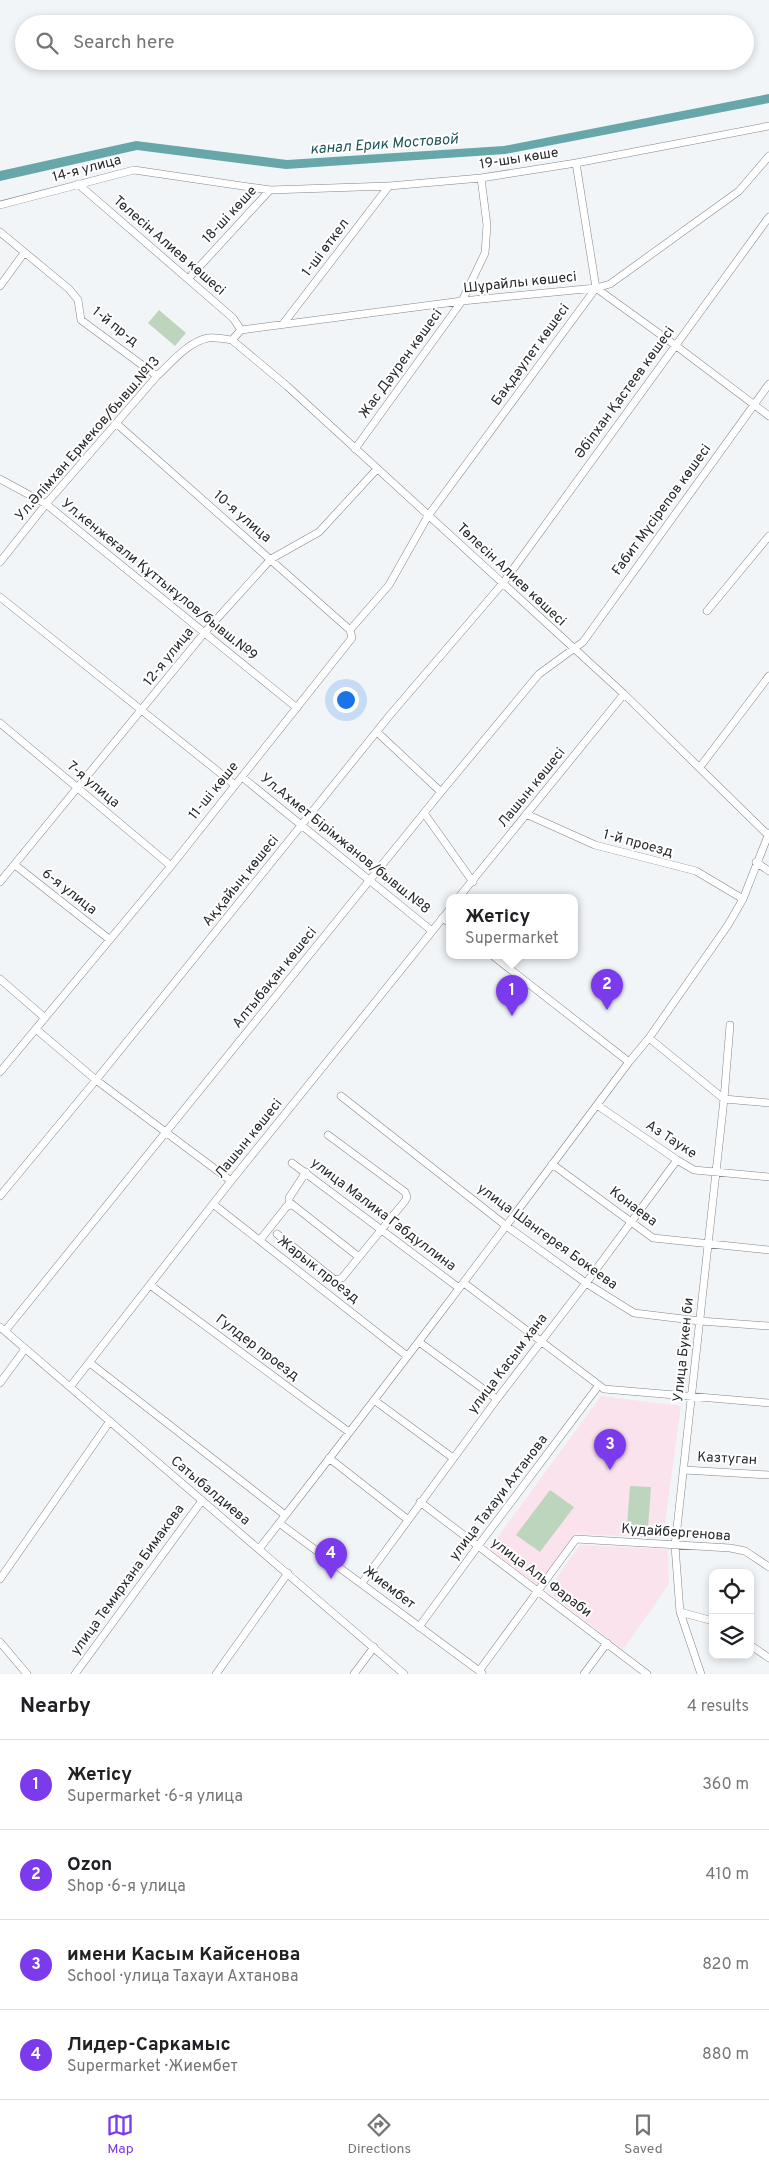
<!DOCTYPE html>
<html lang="en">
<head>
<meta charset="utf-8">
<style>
	:root { --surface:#fff; --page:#f6f6f6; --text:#202124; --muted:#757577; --line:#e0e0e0; --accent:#7c3aed }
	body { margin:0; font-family:Overpass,sans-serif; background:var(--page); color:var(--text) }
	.controls { position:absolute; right:15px; bottom:15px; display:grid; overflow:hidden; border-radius:10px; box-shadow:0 2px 8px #0003 }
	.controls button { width:45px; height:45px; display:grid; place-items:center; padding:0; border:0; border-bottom:1px solid var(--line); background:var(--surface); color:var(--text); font:25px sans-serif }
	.you { position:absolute; left:345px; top:699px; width:18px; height:18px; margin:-12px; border:4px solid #fff; border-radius:50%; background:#1a73e8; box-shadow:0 0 0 8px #1a73e833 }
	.badge { display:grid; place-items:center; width:32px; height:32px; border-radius:50%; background:var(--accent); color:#fff; font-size:16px; font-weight:700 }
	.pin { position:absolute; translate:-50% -41px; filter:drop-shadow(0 1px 2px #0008) }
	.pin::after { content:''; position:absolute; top:26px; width:18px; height:15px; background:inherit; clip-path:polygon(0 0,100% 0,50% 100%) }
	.popup { position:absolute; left:446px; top:894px; width:132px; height:65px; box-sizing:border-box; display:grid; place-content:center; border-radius:10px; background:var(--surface); filter:drop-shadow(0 1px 4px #0005); font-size:16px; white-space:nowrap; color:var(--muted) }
	.popup b { font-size:19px; color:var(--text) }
	.popup::after { content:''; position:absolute; left:50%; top:100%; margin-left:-10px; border:10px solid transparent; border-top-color:var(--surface) }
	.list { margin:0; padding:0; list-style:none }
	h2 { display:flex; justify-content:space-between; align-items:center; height:65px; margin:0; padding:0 20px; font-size:21px }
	h2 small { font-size:16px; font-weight:400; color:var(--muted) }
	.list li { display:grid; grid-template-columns:32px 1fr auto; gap:15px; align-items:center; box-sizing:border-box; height:90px; padding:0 20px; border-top:1px solid var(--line) }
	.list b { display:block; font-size:19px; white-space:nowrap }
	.list p { margin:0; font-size:16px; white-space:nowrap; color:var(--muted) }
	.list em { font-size:16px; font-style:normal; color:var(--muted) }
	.icon { flex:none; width:28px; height:28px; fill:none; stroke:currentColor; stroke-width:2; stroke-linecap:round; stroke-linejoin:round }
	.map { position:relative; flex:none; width:769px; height:1674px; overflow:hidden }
	.search { position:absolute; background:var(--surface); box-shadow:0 2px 8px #0003; left:15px; right:15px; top:15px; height:55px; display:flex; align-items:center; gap:12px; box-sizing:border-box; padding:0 18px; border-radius:28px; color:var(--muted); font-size:19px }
	.sheet { height:425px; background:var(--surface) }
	nav { display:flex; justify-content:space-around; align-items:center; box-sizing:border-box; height:70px; border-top:1px solid var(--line); background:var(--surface); font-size:14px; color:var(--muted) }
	nav a { display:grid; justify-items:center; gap:2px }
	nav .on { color:var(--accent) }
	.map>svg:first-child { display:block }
	.education { fill:#fbe3ee }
	.green { fill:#bed5bd }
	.water { fill:#67a6a9 }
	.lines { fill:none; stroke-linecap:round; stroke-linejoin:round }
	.minor-casing { stroke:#838588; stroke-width:8 }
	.minor { stroke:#fff; stroke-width:7 }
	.labels { text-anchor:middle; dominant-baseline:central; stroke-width:4; stroke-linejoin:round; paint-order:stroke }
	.street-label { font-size:14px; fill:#28292b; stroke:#fff }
	.water-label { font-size:15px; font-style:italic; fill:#1e5558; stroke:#fff }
</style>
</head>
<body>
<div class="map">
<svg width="769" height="1674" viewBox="0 0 769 1674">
	<rect width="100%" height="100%" fill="#f2f5f8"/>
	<path class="education" d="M601,1396l80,10 -18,132 -86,-4 -40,51 -48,-36z
		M580,1545l88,4 1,35 -46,66 -76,-59z"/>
	<path class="green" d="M159,310l27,23 -11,13 -27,-23z
		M630,1486l21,1 -3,41 -21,-2z
		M550,1490l24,17 -34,45 -24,-17z"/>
	<path class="water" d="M769,94v9l-264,51 -219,15 -149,-19 -137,31v-10l136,-30 151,19 217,-14z"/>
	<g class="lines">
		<defs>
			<path id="minor" d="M78,184l155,134 8,12
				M0,205l134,-35 136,20 119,-4 92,-8 95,-15 193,-37
				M0,232l69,57 9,11 3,20 76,56
				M188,279l82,-89
				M0,286l24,-33
				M596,288l79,57 94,71
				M283,324l106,-138
				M232,340l55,46 337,308 143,140
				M232,340l9,-10 221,-29 134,-13 14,-4 129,-93 30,-35
				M117,424l233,206
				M355,449l107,-148 23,-48 2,-28 -6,-47
				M0,479l46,25 251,204
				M0,562l46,-58 111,-128c15,-14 31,-34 51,-38 8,-1 17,1 24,2
				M0,597l235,188
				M707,611l62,-75
				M0,723l171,143
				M377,732l64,60
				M700,767l69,-91
				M242,777l190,154
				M424,813l49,69
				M526,814l69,31 101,26 47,28
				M756,862l13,9
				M15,865l94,74
				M0,882l205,-250 66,-73 48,-27 58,-63
				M459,897l165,-203
				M442,918l8,5
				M492,955l137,107
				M0,979l45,39
				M37,1030l59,50 135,101
				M649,1038l75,61 45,4
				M0,1072l171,-206 181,-228 -2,-8 39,-45 39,-69 168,-228 -20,-125
				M341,1096l164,129 81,58 48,30 66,8 69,5
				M597,1105l80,55 17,10 75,7
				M292,1163l167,125
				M552,1164l101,74 116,12
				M306,1172l-17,26v4l70,55 46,-56 2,-4 -2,-5 -77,-57
				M0,1196l96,-116 294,-365 113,-132 266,-366
				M213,1204l194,152
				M277,1234l58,46 7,-2 17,-21
				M260,1240l27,-34 4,-1
				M464,1283l140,106 165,14
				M150,1285l199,147
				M0,1327l404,347
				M5,1331l436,-539 98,-118 44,-32 186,-258
				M419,1342l78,57
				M90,1363l195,152
				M0,1383l25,-34
				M70,1387l161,-206 219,-272
				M374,1400l79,58
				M329,1458l78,61
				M684,1470l85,5
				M420,1502l227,172
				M279,1523l203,150
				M259,1549c126,-161 248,-324 370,-487l20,-24 79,-113 15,-26 26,-66
				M0,1579l110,-158
				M362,1583l135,-184 89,-116 91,-123
				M680,1612l33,9
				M419,1627l59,-81 121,-161
				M0,1642l27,32
				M750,1645l19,13
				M479,1671l97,-132 154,9 15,3 24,16
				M75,1674l126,-172
				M216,1674l72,-101
				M354,1674l20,-27
				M584,1674l23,-31
				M701,1674l-21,-62 -5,-66 49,-447 6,-74"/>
		</defs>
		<use href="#minor" class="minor-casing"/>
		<use href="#minor" class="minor"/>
	</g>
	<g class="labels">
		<g class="street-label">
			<text transform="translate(519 159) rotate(-9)">19-шы көше</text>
			<text transform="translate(87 169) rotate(-15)">14-я улица</text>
			<text transform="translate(230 215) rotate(-47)">18-ші көше</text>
			<text transform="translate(169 246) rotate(41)">Төлесін Алиев көшесі</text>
			<text transform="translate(326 248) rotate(-53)">1-шi өткел</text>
			<text transform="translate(520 283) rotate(-6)">Шұрайлы көшесі</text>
			<text transform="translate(115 327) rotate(38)">1-й пр-д</text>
			<text transform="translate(531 355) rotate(-54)">Бақдәулет көшесi</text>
			<text transform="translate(401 364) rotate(-54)">Жас Дәурен көшесі</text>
			<text transform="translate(625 393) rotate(-54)">Әбілхан Қастеев көшесi</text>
			<text transform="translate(88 439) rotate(-49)">Ул.Әлімхан Ермеков/бывш.№13</text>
			<text transform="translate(662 510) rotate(-54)">Ғабит Мүсірепов көшесi</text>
			<text transform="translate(242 517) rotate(41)">10-я улица</text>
			<text transform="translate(511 575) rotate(43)">Төлесін Алиев көшесі</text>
			<text transform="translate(159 580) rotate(39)">Ул.кенжеғали Құттығұлов/бывш.№9</text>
			<text transform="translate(169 657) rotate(-51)">12-я улица</text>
			<text transform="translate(93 785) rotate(40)">7-я улица</text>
			<text transform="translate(532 788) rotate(-51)">Лашын көшесі</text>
			<text transform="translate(214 791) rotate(-51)">11-ші көше</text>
			<text transform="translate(345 844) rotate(39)">Ул.Ахмет Бірімжанов/бывш.№8</text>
			<text transform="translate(638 844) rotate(15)">1-й проезд</text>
			<text transform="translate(241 881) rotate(-51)">Аққайың көшесі</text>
			<text transform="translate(69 892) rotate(38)">6-я улица</text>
			<text transform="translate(275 978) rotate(-51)">Алтыбақан көшесі</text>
			<text transform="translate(249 1139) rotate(-51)">Лашын көшесі</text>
			<text transform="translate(671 1140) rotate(33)">Аз Тауке</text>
			<text transform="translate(633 1207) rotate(37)">Конаева</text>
			<text transform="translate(383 1215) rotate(37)">улица Малика Габдуллина</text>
			<text transform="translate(547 1237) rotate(36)">улица Шангерея Бокеева</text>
			<text transform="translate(318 1270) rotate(38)">Жарык проезд</text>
			<text transform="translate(257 1348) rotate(37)">Гулдер проезд</text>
			<text transform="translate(684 1350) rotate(-84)">Улица Букен би</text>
			<text transform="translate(508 1364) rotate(-53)">улица Касым хана</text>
			<text transform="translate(727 1459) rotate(3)">Казтуган</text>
			<text transform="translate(210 1491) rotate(40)">Сатыбалдиева</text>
			<text transform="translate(499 1498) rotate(-53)">улица Тахауи Ахтанова</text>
			<text transform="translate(676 1533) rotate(4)">Кудайбергенова</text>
			<text transform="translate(541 1578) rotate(37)">улица Аль Фараби</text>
			<text transform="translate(128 1580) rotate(-54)">улица Темирхана Бимакова</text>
			<text transform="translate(389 1588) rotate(37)">Жиембет</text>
		</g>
		<g class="water-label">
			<text transform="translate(384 145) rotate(-4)">канал Ерик Мостовой</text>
		</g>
	</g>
</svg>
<div class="controls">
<button><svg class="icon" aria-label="locate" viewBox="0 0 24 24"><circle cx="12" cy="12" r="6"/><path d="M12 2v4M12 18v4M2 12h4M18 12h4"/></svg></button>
<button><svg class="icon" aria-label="layers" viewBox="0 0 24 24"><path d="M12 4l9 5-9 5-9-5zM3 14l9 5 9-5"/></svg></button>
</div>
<div class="you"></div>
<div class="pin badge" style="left:512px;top:1016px">1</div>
<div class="popup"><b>Жетісу</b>Supermarket</div>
<div class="pin badge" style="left:607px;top:1010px">2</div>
<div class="pin badge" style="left:610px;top:1470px">3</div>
<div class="pin badge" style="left:331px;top:1579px">4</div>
<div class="search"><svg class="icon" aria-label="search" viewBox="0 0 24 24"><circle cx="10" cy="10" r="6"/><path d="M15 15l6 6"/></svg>Search here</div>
</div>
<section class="sheet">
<h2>Nearby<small>4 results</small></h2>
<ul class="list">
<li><span class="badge">1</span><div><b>Жетісу</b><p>Supermarket · 6-я улица</p></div><em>360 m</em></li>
<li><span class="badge">2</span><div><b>Ozon</b><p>Shop · 6-я улица</p></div><em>410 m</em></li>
<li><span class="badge">3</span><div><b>имени Касым Кайсенова</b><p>School · улица Тахауи Ахтанова</p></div><em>820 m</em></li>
<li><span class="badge">4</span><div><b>Лидер-Саркамыс</b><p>Supermarket · Жиембет</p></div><em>880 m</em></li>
</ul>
</section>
<nav>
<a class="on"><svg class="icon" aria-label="map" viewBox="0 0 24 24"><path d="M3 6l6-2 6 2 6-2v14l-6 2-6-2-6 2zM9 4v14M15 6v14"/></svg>Map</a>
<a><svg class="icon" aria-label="directions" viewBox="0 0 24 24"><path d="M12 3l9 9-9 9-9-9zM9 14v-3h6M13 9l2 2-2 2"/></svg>Directions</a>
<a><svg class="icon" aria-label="saved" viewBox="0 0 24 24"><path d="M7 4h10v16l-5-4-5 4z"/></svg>Saved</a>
</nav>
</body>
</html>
